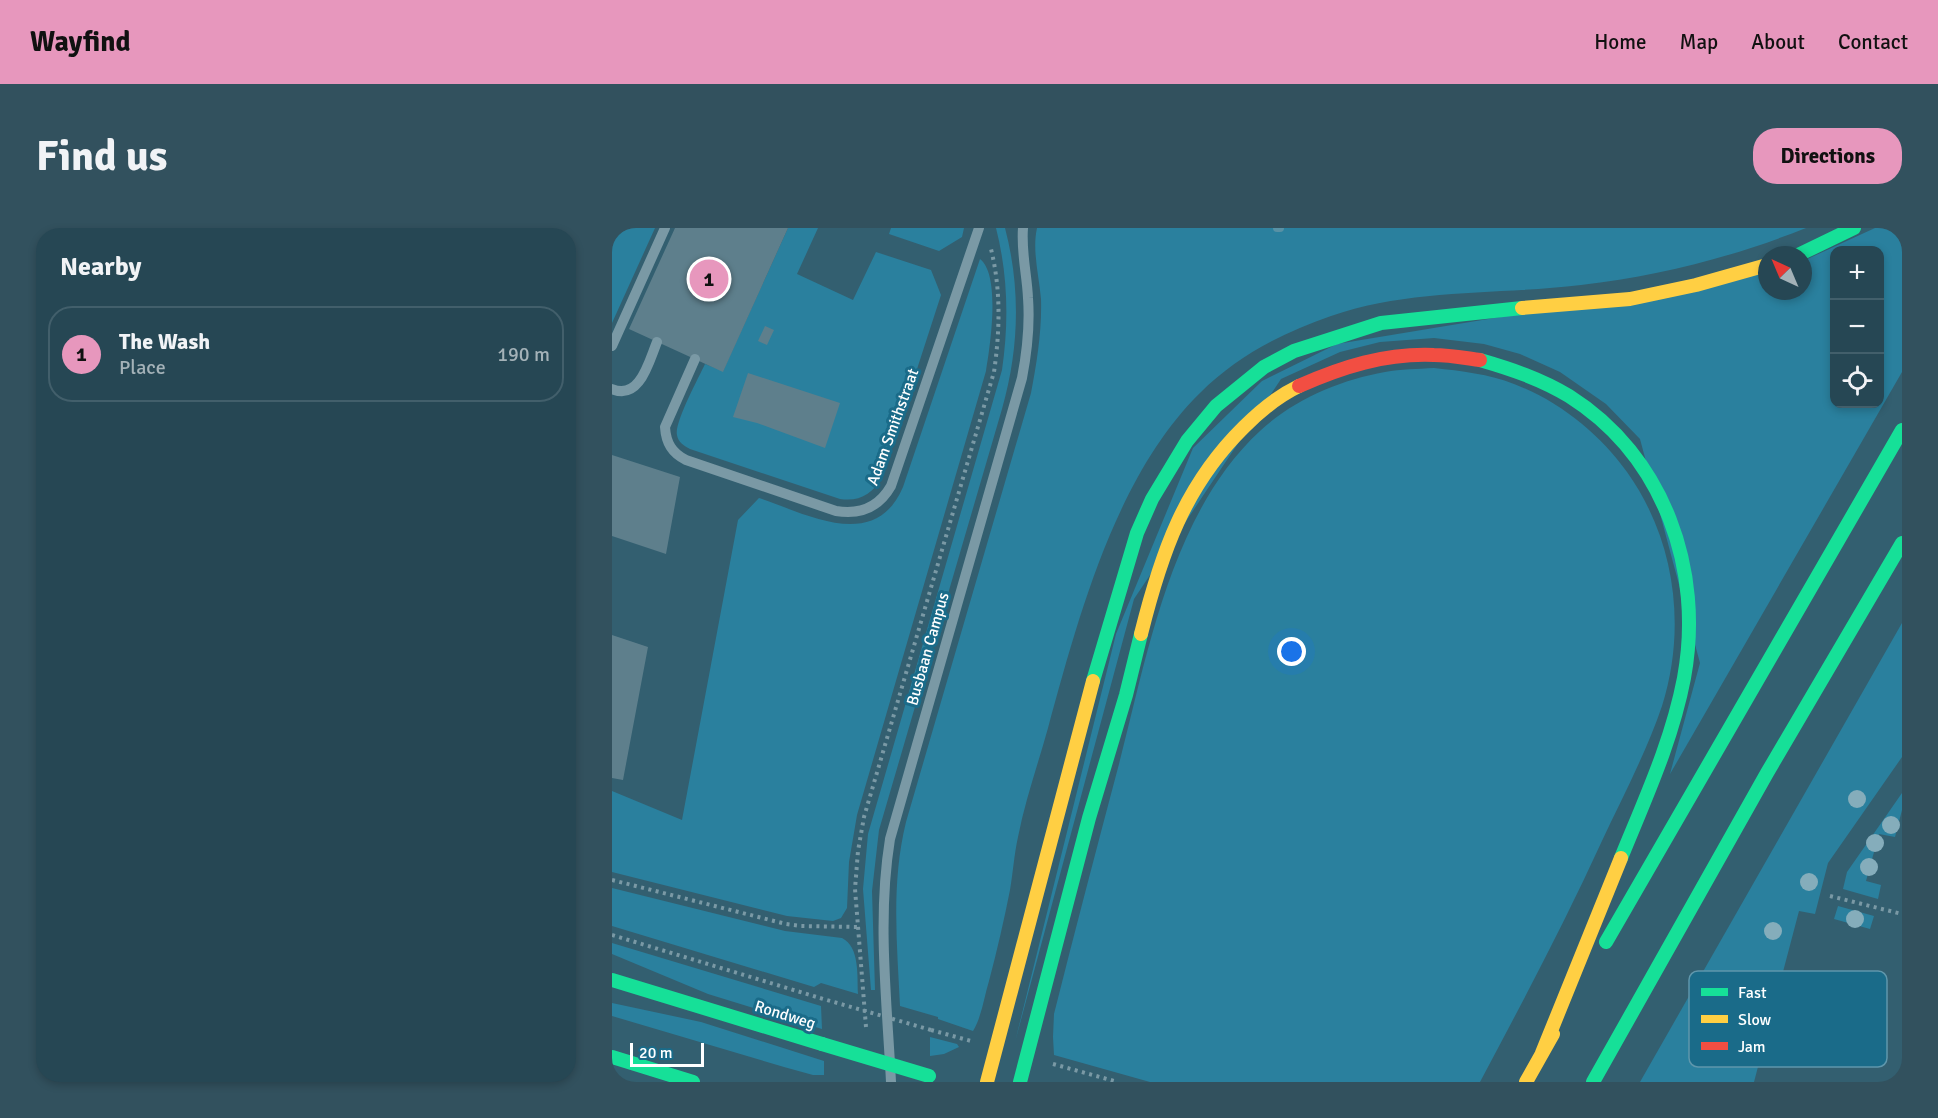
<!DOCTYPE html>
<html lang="en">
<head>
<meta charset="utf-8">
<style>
	:root { --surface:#264754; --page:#32515e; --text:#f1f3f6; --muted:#a4b2b8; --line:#425f6b; --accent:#e797bd }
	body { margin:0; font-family:Signika,sans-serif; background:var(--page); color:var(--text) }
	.controls { position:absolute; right:18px; top:18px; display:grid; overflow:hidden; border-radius:12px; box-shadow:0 3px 9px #0003 }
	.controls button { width:54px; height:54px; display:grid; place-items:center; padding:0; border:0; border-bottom:2px solid var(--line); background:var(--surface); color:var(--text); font:30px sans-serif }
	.compass { position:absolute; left:1146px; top:18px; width:54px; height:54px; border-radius:50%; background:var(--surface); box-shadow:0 3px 9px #0003; rotate:316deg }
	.scale { position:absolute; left:18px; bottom:15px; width:74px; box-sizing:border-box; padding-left:6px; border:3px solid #fff; border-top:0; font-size:16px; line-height:21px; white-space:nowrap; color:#fff; -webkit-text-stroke:4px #1a6b89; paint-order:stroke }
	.you { position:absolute; left:680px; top:424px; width:21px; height:21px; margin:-15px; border:4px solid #fff; border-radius:50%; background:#1a73e8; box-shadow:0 0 0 9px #1a73e833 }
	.badge { display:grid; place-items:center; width:39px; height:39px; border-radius:50%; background:var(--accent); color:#111; font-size:20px; font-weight:700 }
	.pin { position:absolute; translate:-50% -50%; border:3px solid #fff; box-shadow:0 2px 6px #0006 }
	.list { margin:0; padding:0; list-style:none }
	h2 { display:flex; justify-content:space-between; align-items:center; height:78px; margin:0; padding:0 24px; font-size:26px }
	h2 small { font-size:20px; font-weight:400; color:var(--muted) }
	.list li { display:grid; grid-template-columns:39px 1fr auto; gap:18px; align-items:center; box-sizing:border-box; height:96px; margin:0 12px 12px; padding:0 12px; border:2px solid var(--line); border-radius:24px }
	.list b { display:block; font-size:22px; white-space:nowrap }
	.list p { margin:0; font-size:20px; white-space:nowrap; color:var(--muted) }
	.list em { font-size:20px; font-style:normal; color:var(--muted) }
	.icon { flex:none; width:33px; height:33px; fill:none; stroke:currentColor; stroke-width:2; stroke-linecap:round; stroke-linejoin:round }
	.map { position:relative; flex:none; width:1290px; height:854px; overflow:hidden; border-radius:24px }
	header { display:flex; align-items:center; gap:36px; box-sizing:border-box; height:84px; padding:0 30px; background:var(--accent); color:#111 }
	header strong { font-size:28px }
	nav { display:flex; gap:33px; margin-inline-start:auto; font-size:21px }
	.intro { display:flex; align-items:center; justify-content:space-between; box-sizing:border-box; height:144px; padding:0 36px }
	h1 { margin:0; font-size:42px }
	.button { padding:15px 27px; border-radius:24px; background:var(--accent); color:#111; font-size:21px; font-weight:700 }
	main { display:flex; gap:36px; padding:0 36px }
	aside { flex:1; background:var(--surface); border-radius:24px; box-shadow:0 3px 9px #0003 }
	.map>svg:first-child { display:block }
	.green { fill:#2a809e; fill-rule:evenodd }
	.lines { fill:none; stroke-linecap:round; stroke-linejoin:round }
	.stream { stroke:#5891a5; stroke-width:8 }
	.building { fill:#5e7f8c }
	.path { stroke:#7a99a5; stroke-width:4; stroke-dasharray:3 4.5; stroke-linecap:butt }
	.lane { stroke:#7a99a5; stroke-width:10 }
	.fast { stroke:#16e098; stroke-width:14 }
	.slow { stroke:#ffcf43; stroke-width:14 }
	.jam { stroke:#f24e42; stroke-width:14 }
	.path-bridge { stroke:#7a99a5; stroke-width:4; stroke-dasharray:3 4.5; stroke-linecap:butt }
	.fast-bridge { stroke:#16e098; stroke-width:14 }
	.tree { fill:#85adbb }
	.labels { text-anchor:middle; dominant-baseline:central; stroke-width:6; stroke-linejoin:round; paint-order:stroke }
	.street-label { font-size:16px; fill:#fff; stroke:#1a6b89 }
	.key { fill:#1a6b89; stroke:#5f97ac; stroke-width:1.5 }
	.key-label { font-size:16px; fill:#fff }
</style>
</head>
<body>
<header>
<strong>Wayfind</strong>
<nav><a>Home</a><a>Map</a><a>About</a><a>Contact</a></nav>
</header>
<div class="intro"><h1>Find us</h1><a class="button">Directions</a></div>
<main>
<aside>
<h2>Nearby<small></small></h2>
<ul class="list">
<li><span class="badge">1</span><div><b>The Wash</b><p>Place</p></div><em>190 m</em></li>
</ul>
</aside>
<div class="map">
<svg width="1290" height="854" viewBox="0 0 1290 854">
	<rect width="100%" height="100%" fill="#335f70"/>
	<path class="green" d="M0,0h43l-43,95z
		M176,0h30l-21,46 56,26 23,-48 55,18 10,25 -59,182c-9,17 -23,25 -42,22l-150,-50c-6,-3 -12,-7 -13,-14 -3,-12 22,-58 28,-71l18,7z
		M279,0h73l-2,9 -23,14 -50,-17z
		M384,0h9c16,61 14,121 -3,181l-123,421 -7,61 3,99h-4l-8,-101 5,-55 134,-464c7,-48 6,-95 -6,-142z
		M425,0h769c-73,29 -147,48 -225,57 -83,10 -170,3 -250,31 -49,17 -94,40 -131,77 -84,82 -122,225 -152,335 -10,36 -23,73 -30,109 -4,18 -5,36 -8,53 -6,30 -13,61 -21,91 -5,16 -7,35 -16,50l-35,-12v-2l-38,-11c-3,-62 -9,-123 6,-184l125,-429c6,-31 11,-63 10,-94 -2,-24 -9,-48 -4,-71z
		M1263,0h27v144l-232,402 30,-111 -60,-224 -34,-35 -46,-32 -40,-18 -36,-10 -50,-6 -54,4 -40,10 -59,27 -147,220 -119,443 101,-408 77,-186 69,-67 75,-37 430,-71v18h36v-30zM1222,22h46v154h-46z
		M368,31c21,16 10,88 6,112l-129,444 -8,47 -2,46 -6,10 -8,3 -46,-5 -175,-44v-81l70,29 56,-300 21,-22c48,16 116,55 144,-11z
		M822,140c27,3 55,6 80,16 45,17 86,50 113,88 48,67 60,155 35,234 -16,47 -40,92 -61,137 -37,81 -79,160 -121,239h-330l-96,-27 -1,-18 1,-23c21,-84 43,-167 65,-250 29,-112 53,-252 141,-333 33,-31 80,-51 125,-59 16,-3 33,-3 49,-4z
		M1290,395v134l-74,106 -13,51 -16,-3 -45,171h-114z
		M1290,565v17l-7,27 -16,-3 -13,47 15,4 -3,14 -35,-10 4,-17z
		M0,660l173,43 57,7c18,9 15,38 16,56l-37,-11 -7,4 -202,-61z
		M1226,678l36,10 -4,13 -36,-10z
		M0,715l209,63 1,23 -114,-35 -96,-40z
		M0,775l89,19 123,39v14h-11l-29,-8 -172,-51z
		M318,809l27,7 2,3 -15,7 -14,2z"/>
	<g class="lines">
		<path class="stream" d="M665,0h3"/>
	</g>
	<path class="building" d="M63,0h113l-65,144 -94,-43z
		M153,98l9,4 -7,15 -9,-4z
		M136,145l92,30 -15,45 -68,-25 -24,-6z
		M0,227l68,22 -14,77 -54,-18z
		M0,407l36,12 -25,133 -11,-2z"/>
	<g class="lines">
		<path class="path" d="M0,652l174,44 15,2 57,1
			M1218,668l72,18
			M0,707l208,63
			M254,799l-11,-138 3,-38 6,-34 130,-445c6,-42 7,-82 -3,-123
			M319,802l40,11
			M441,836l65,18"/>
		<path class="lane" d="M0,118l53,-118
			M83,131l-30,68c1,16 7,26 21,33l150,51c24,4 43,-4 55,-25l88,-258
			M0,161c28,12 37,-28 45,-47
			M279,854c-4,-81 -14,-163 -1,-243l132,-461c5,-26 8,-53 6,-80 -1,-23 -7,-46 -5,-70"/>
		<path class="fast" d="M1186,27l56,-27
			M868,132c31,9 61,19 89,36 95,60 135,174 115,282 -12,63 -39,121 -63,180
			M481,453l44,-148 15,-34 35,-58 29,-35 48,-39 30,-16 87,-28 141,-15
			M994,714l296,-512
			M0,752l210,64
			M0,829l81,25
			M408,854l69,-264 37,-123 15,-61
			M981,854l174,-309 135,-230"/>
		<path class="slow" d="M910,80l108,-9 66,-14 71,-20
			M529,406c20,-80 43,-148 103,-207 16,-16 34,-31 55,-41
			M930,825l79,-195
			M375,854l106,-401
			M914,854l27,-48"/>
		<path class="jam" d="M687,158c43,-19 86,-33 135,-31 15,0 31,3 46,5"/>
		<path class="path-bridge" d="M208,770l111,32"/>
		<path class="fast-bridge" d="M210,816l107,32"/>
	</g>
	<g class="tree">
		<circle cx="1245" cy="571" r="9"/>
		<circle cx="1279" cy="597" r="9"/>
		<circle cx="1263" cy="615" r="9"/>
		<circle cx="1257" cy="639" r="9"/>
		<circle cx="1197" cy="654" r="9"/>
		<circle cx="1243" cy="691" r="9"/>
		<circle cx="1161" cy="703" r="9"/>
	</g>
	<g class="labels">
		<g class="street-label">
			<text transform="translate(281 199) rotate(-70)">Adam Smithstraat</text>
			<text transform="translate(316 421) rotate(-74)">Busbaan Campus</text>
			<text transform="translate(173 787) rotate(17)">Rondweg</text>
		</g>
	</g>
	<rect x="1077" y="743" width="198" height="96" rx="9" class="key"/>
	<rect x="1089" y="760" width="27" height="8" fill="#16e098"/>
	<rect x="1089" y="787" width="27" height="8" fill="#ffcf43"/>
	<rect x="1089" y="814" width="27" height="8" fill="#f24e42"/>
	<g class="key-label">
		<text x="1126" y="770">Fast</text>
		<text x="1126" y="797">Slow</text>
		<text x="1126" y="824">Jam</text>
	</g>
</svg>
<div class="controls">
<button>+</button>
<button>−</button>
<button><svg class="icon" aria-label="locate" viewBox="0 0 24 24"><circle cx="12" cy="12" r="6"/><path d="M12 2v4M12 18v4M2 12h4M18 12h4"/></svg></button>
</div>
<svg class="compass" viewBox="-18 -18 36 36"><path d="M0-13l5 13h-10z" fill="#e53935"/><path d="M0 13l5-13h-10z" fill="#a4b2b8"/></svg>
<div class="scale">20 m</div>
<div class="you"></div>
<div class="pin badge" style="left:97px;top:51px">1</div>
</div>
</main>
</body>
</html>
